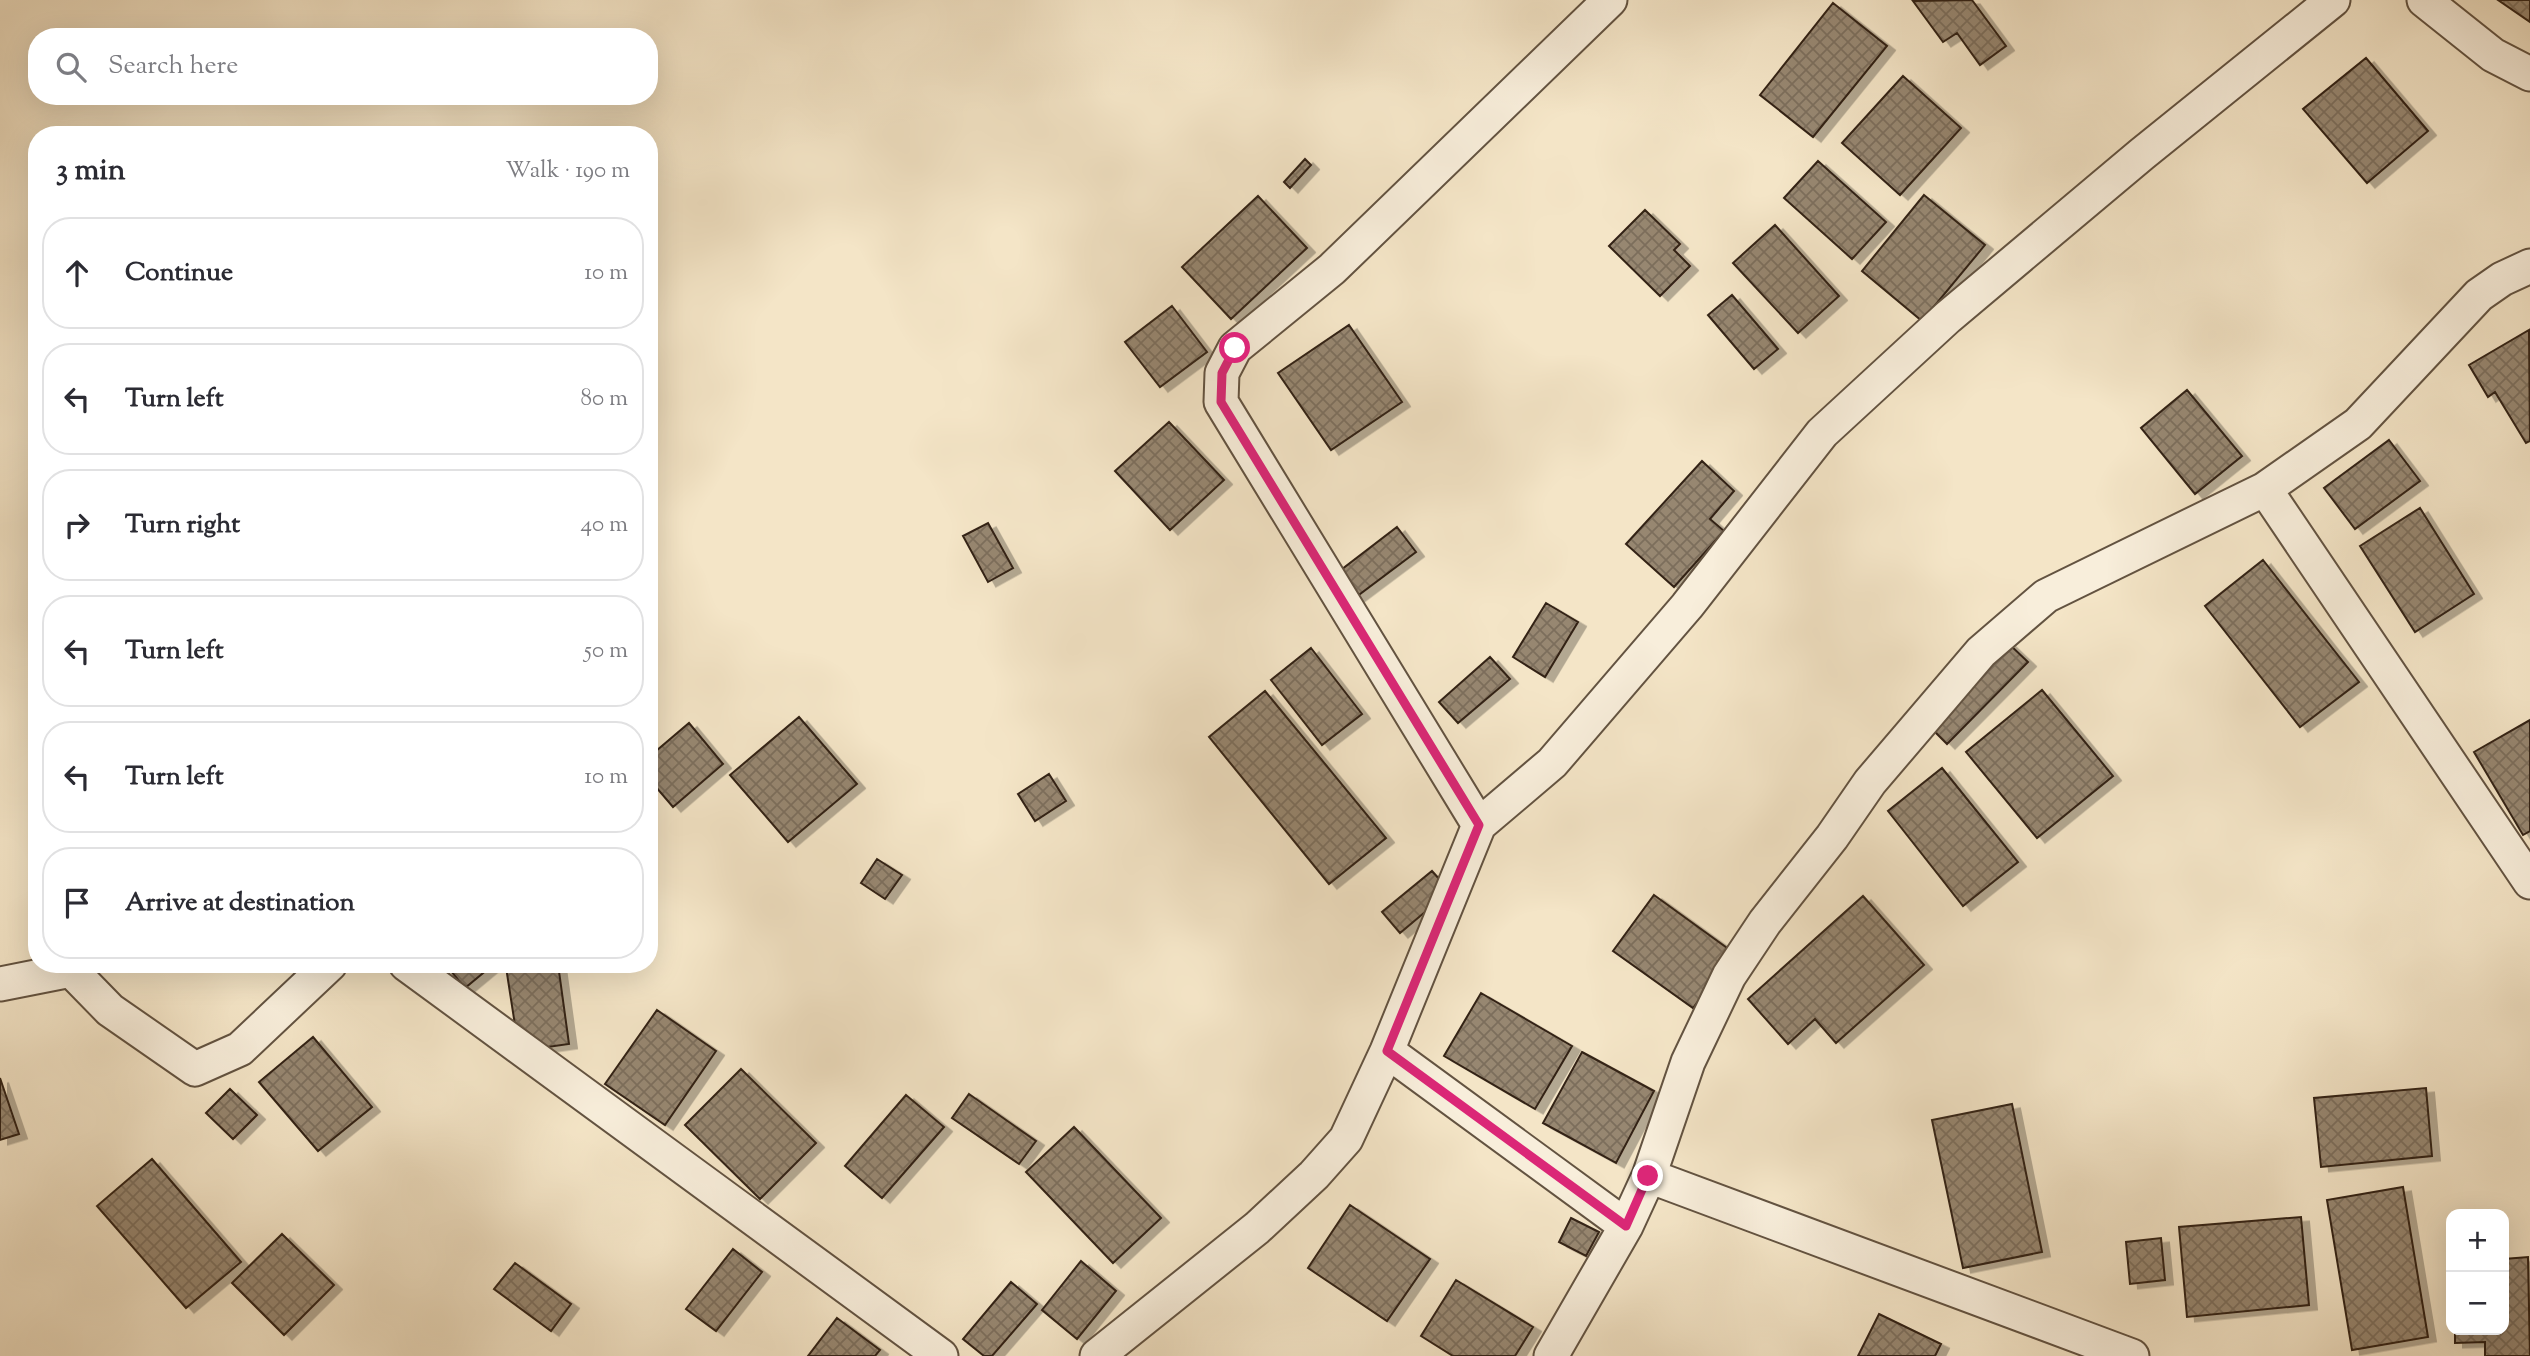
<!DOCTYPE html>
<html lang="en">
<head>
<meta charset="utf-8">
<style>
	:root { --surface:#fff; --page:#f7f7f7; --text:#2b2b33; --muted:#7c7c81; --line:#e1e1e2 }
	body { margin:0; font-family:"Sorts Mill Goudy",serif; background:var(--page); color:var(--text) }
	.controls { position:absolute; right:21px; bottom:21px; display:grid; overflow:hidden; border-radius:14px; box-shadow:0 7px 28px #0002 }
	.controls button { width:63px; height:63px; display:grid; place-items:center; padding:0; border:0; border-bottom:2px solid var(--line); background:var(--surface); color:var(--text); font:35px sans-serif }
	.stop { position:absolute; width:21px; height:21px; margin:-16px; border:5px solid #db2777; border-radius:50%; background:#fff }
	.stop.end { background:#db2777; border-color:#fff; box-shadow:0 2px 7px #0008 }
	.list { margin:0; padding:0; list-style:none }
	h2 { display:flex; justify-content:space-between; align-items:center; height:91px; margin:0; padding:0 28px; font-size:30px }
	h2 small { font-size:23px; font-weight:400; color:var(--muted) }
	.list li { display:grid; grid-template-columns:46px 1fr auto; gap:21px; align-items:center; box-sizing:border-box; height:112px; margin:0 14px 14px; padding:0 14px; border:2px solid var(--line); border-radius:28px }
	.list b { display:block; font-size:26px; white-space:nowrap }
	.list em { font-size:23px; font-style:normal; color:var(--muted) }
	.icon { flex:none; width:38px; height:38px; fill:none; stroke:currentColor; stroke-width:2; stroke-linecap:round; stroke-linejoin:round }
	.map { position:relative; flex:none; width:2530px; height:1356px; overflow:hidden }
	.search { position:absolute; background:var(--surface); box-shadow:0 7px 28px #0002; left:28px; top:28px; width:630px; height:77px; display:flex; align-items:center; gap:18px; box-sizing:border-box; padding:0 24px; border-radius:28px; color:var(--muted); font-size:26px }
	.panel { position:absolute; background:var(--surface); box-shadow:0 7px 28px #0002; left:28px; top:126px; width:630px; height:847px; border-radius:28px }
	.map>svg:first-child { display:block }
	.building { fill:url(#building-cross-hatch); stroke:#332214; stroke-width:2; filter:url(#shadow) }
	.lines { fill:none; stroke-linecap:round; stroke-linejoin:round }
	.street-casing { stroke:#635341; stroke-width:37 }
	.street { stroke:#f8eedb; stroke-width:33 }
	.route { stroke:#db2777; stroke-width:9 }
</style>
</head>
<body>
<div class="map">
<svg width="2530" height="1356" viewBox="0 0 2530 1356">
	<defs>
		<pattern id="building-cross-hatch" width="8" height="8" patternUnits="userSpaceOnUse" patternTransform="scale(1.75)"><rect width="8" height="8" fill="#978771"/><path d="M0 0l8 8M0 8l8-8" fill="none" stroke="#7c6e5c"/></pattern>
		<filter id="shadow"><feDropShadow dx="8" dy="4.5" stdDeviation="0" flood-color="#0004"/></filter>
	</defs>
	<rect width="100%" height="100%" fill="#f4e5c7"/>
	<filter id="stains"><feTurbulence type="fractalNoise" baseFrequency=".00286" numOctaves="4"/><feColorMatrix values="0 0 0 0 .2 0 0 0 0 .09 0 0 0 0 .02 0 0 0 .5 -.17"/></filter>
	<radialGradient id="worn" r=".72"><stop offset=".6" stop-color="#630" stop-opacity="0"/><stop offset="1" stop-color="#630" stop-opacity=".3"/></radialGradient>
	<path class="building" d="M1972,0l34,46 -26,19 -23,-32 -14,9 -30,-41z
		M2498,0h32v22z
		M1833,3l54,43 -74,91 -53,-42z
		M2366,58l62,73 -61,52 -64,-74z
		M1903,76l58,52 -61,67 -58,-52z
		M1305,159l6,6 -21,23 -6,-6z
		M1818,161l68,61 -34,37 -68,-61z
		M1924,195l61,50 -63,76 -60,-50z
		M1258,196l49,52 -76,71 -49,-52z
		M1645,210l35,34 -6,6 16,16 -30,30 -51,-50z
		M1775,225l64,71 -41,37 -65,-70z
		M1732,295l46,54 -24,20 -46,-54z
		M1172,306l35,46 -47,35 -35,-45z
		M1349,325l53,77 -71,48 -53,-77z
		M2529,330l1,111 -4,2 -31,-51 -7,5 -19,-32z
		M2187,390l55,66 -47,38 -54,-66z
		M1169,422l55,58 -54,50 -55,-59z
		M2389,440l31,41 -65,48 -31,-41z
		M1702,461l32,30 -24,28 14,12 -50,56 -48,-43z
		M2420,508l54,86 -59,38 -55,-86z
		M988,523l25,45 -25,14 -25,-46z
		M1397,527l19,25 -60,45 -19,-24z
		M2263,560l96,122 -59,45 -95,-121z
		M1546,603l32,19 -33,55 -32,-20z
		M2008,643l20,19 -81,82 -19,-19z
		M1311,648l51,66 -40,31 -51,-65z
		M1490,657l20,22 -52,44 -19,-21z
		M2042,690l71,86 -76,62 -71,-86z
		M1265,691l121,147 -57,46 -120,-147z
		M799,717l58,67 -69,58 -58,-67z
		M2530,720v111l-7,4 -49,-83z
		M689,723l34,41 -50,43 -24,-28v-22z
		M1942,768l76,94 -55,44 -75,-95z
		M1049,774l17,27 -31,20 -17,-27z
		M877,859l25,16 -17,24 -24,-16z
		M1432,871l18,20 -50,42 -18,-21z
		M1654,895l80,58 -41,55 -80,-57z
		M1863,896l61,69 -88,78 -21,-24 -27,25 -40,-45z
		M445,964h49l-29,24z
		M523,964h35l11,80 -50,7 -13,-84z
		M1481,993l91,53 -37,63 -91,-53z
		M657,1010l59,41 -51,74 -60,-41z
		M313,1037l59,70 -54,44 -59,-69z
		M1582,1052l72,39 -38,72 -73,-40z
		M741,1069l75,74 -56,56 -75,-74z
		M0,1078l19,56 -19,6z
		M2426,1088l6,68 -111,11 -7,-69z
		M230,1089l27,26 -24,24 -27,-26z
		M969,1094l67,47 -17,23 -67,-46z
		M906,1095l38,32 -62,71 -37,-32z
		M2012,1104l30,148 -79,16 -31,-148z
		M1074,1127l87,91 -48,45 -87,-91z
		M152,1159l89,103 -55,46 -89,-102z
		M2403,1187l25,150 -76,13 -25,-150z
		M1350,1205l80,54 -43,62 -79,-53z
		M2301,1217l8,88 -122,12 -8,-90z
		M1571,1218l28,14 -13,24 -27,-14z
		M282,1234l52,51 -50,50 -52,-52z
		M2161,1238l4,42 -35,4 -4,-42z
		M733,1249l29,23 -46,59 -30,-22z
		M2528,1257l2,99h-45v-14l-30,1v-13h49v-71z
		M1081,1261l35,30 -39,48 -35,-29z
		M515,1263l56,41 -20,27 -57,-42z
		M1456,1280l77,47 -18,29h-62l-32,-20z
		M1011,1282l26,22 -45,52h-8l-21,-17z
		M1879,1314l62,30 -6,12h-77z
		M837,1318l43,32 -5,6h-67z"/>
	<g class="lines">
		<defs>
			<path id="street" d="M2424,0l69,55 37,19
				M2265,489l265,393
				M1479,825l-258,-423 1,-29 13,-25 97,-79 278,-269
				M406,964l535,392
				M0,984l71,-14 39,40 85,59 45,-20 90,-85
				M1387,1051l239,175
				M1649,1176l483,180
				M1097,1356l160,-128 57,-53 32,-36 41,-88 92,-226 73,-62 135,-157 135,-173 126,-116 194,-163 191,-154
				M1551,1356l75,-130 23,-50 39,-114 41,-86 36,-54 67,-85 38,-55 111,-130 65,-56 219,-107 93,-65 121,-129 23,-16 28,-13"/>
		</defs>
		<use href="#street" class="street-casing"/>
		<use href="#street" class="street"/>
	</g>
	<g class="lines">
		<path class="route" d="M1235,348l-13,25 -1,29 258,423 -92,226 239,175 22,-50"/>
	</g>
	<rect width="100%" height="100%" filter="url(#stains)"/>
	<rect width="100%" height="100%" fill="url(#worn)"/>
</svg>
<div class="controls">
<button>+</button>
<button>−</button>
</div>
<div class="stop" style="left:1235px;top:348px"></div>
<div class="stop end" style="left:1648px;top:1176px"></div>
<div class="search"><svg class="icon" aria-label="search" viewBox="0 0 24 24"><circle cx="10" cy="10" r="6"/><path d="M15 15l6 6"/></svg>Search here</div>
<section class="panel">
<h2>3 min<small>Walk · 190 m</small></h2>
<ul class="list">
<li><svg class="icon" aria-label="ahead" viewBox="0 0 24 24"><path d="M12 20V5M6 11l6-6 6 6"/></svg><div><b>Continue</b></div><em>10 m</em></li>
<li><svg class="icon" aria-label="left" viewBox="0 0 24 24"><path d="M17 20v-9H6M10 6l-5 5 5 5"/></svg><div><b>Turn left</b></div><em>80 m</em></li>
<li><svg class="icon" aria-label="right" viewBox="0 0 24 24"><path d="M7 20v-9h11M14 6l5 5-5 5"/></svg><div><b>Turn right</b></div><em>40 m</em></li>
<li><svg class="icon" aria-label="left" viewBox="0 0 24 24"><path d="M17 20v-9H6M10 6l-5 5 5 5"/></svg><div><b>Turn left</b></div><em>50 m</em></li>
<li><svg class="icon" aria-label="left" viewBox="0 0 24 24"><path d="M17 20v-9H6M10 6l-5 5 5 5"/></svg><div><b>Turn left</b></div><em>10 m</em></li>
<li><svg class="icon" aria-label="arrive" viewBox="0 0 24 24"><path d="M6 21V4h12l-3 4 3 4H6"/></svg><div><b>Arrive at destination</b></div></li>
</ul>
</section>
</div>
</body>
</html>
